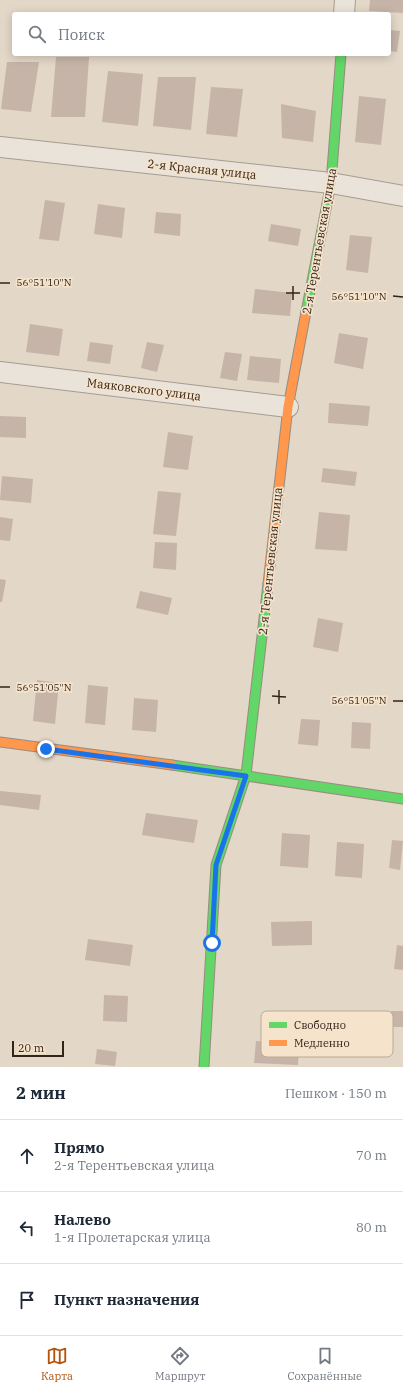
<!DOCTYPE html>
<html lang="ru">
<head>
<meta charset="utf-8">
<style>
	:root { --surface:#fff; --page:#f6f6f7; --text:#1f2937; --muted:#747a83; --line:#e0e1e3; --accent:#b45309 }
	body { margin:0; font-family:"IBM Plex Serif",serif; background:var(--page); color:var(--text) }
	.scale { position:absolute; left:12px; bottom:10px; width:52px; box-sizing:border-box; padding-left:4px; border:2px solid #34231b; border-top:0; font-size:11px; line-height:14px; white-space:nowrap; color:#34231b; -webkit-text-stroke:3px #f5e3cb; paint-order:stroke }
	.stop { position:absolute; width:12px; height:12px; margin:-9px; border:3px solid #1a73e8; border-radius:50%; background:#fff }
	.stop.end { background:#1a73e8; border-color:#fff; box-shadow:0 1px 4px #0008 }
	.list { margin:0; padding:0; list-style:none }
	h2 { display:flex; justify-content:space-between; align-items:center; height:52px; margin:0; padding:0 16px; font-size:17px }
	h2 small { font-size:13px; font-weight:400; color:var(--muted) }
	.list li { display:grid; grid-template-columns:26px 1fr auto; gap:12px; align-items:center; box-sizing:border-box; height:72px; padding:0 16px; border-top:1px solid var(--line) }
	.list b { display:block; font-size:15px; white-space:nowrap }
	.list p { margin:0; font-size:13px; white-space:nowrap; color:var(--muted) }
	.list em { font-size:13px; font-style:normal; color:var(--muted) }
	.icon { flex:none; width:22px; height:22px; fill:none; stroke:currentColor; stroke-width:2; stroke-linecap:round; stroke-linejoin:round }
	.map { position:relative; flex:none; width:403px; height:1067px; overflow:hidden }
	.search { position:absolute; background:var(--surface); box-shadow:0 2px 10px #0003; left:12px; right:12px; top:12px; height:44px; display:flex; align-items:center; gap:10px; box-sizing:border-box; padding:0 14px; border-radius:4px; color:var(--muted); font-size:15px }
	.sheet { height:268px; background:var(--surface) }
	nav { display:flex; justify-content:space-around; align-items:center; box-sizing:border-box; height:56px; border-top:1px solid var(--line); background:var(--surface); font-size:11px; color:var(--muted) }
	nav a { display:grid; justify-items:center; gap:2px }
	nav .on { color:var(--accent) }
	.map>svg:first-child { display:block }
	.building { fill:#c6b4a8 }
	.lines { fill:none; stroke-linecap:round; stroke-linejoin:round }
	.street-casing { stroke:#a69c91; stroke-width:22 }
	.fast-casing { stroke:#978c81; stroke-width:11 }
	.slow-casing { stroke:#978c81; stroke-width:11 }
	.street { stroke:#eae3da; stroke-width:20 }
	.fast { stroke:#63d668; stroke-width:9 }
	.slow { stroke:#ff974d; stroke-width:9 }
	.route { stroke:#1a73e8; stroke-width:5 }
	.ticks { fill:none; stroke:#34231b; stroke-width:1.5 }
	.labels { text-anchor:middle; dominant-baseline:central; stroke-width:3.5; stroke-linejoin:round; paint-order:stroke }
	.street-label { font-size:12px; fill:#34231b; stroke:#f5e3cb }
	.key { fill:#f5e3cb; stroke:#bba996; stroke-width:1 }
	.key-label { font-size:11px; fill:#34231b }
	.ticks-label { font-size:10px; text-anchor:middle; fill:#34231b; stroke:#f5e3cb; stroke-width:3.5; stroke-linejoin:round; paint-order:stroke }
</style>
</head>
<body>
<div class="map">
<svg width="403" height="1067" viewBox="0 0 403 1067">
	<rect width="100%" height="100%" fill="#e3d7c7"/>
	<path class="building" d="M370,0h33v13l-34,-2z
		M389,30l11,1 -3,21 -8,-1z
		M56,57h33l-4,60h-34z
		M7,62h32l-8,50 -30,-3z
		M108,71l35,3 -5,52 -36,-4z
		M158,77h38l-5,53 -38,-4z
		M211,87l32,2 -6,48 -31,-3z
		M359,96l27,3 -5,46 -26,-3z
		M281,104l35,7 -3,31 -31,-4z
		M45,200l20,3 -6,38 -20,-2z
		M98,204l27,4 -3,30 -28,-4z
		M156,212l25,2 -1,22 -26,-3z
		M271,224l30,5 -3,17 -30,-5z
		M350,235l22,2 -4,36 -22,-3z
		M255,289l37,4 -2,23 -38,-3z
		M30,324l33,5 -4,27 -33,-4z
		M339,333l29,5 -5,31 -29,-6z
		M90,342l23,3 -3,19 -23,-3z
		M147,342l17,3 -7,27 -16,-4z
		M225,352l17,2 -5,27 -17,-3z
		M250,356l31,3 -2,24 -32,-3z
		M329,403l41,3 -2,20 -40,-3z
		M0,416l26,1v21l-26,-1z
		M168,432l25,4 -5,34 -25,-3z
		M323,468l34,4 -2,14 -34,-4z
		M2,476l31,3 -2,24 -31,-3z
		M158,491l23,2 -5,43 -23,-2z
		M319,512l31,3 -3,36 -32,-2z
		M0,517l13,2 -3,22 -10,-1z
		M155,542l22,1 -1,27 -23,-2z
		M0,579l6,1 -4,22h-2z
		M140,591l32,7 -4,17 -32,-7z
		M318,618l25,5 -5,29 -25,-5z
		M37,680l22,3 -4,41 -22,-3z
		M88,685l20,2 -3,38 -20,-2z
		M134,698l24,2 -2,32 -24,-2z
		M301,719l19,1 -2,26 -20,-2z
		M352,722l19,1 -1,26 -19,-1z
		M0,791l41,4 -2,15 -39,-5z
		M146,813l52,7 -4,23 -52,-8z
		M282,833l28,2 -2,33 -28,-2z
		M392,840l11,1 -3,29 -11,-2z
		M337,842l27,2 -2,34 -27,-2z
		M312,921v24l-40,1 -1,-24z
		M88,939l45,6 -3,21 -45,-6z
		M397,945l6,1v24l-9,-1z
		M104,995l24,1 -1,26 -24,-1z
		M391,1011h12v16h-12z
		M256,1041l43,3 -1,21 -44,-2z
		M97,1049l20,3 -2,14 -20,-2z"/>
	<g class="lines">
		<defs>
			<path id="street" d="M344,14l1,-14
				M0,147l331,36 72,13
				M0,372l288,35"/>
			<path id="fast" d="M306,312l25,-129 10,-129
				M172,765l231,34
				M204,1067l12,-202 30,-90 22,-191"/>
			<path id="slow" d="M268,584l20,-177 18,-95
				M0,742l172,23"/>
		</defs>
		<use href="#street" class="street-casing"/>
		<use href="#fast" class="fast-casing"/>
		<use href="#slow" class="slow-casing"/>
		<use href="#street" class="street"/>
		<use href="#fast" class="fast"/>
		<use href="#slow" class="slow"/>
	</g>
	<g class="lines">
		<path class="route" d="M46,749l200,27 -30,89 -4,78"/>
	</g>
	<path class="ticks" d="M0,283h10M286,293h14M393,296l10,1M293,300v-14M0,687h10M272,696l14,1M393,701h10M279,704v-14"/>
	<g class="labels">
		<g class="street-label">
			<text transform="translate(202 169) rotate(6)">2-я Красная улица</text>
			<text transform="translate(319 241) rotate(-80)">2-я Терентьевская улица</text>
			<text transform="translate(144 389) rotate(7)">Маяковского улица</text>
			<text transform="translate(270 561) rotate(-84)">2-я Терентьевская улица</text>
		</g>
	</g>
	<rect x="261" y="1011" width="132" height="46" rx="6" class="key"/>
	<rect x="269" y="1022" width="18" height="6" fill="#63d668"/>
	<rect x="269" y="1040" width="18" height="6" fill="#ff974d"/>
	<g class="key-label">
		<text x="294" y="1029">Свободно</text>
		<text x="294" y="1047">Медленно</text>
	</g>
	<g class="ticks-label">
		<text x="44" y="286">56°51'10"N</text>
		<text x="359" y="300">56°51'10"N</text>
		<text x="44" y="691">56°51'05"N</text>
		<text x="359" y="704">56°51'05"N</text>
	</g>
</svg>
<div class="scale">20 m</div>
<div class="stop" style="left:212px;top:943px"></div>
<div class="stop end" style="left:46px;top:749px"></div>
<div class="search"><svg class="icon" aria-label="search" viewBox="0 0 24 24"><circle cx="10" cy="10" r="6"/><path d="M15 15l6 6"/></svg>Поиск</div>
</div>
<section class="sheet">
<h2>2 мин<small>Пешком · 150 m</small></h2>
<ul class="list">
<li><svg class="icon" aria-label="ahead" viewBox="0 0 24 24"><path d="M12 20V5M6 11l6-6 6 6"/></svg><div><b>Прямо</b><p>2-я Терентьевская улица</p></div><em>70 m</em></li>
<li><svg class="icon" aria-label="left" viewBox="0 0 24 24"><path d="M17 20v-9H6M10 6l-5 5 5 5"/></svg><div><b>Налево</b><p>1-я Пролетарская улица</p></div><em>80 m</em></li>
<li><svg class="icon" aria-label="arrive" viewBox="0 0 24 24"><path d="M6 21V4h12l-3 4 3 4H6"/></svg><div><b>Пункт назначения</b></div></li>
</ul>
</section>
<nav>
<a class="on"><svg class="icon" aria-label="map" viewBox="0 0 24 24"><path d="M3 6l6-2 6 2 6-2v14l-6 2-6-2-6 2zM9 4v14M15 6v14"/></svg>Карта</a>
<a><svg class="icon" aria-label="directions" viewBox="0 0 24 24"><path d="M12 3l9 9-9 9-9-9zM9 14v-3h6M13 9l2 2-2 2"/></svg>Маршрут</a>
<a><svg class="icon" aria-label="saved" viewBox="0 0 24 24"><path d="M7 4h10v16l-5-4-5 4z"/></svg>Сохранённые</a>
</nav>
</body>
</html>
